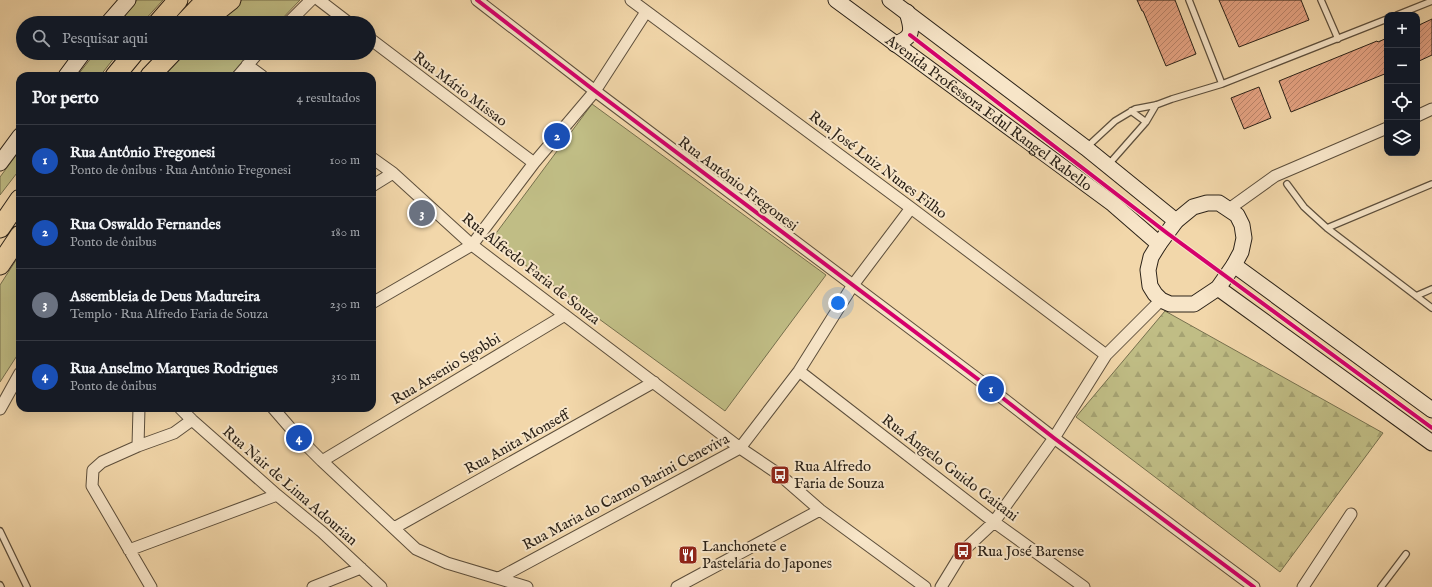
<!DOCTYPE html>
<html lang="pt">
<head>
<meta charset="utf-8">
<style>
	:root { --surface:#171b24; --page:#242831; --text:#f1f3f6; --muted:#9ea1a6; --line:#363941; --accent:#2563eb }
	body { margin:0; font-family:"IM FELL English",serif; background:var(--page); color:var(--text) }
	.controls { position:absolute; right:12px; top:12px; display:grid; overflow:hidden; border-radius:8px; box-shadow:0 4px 16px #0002 }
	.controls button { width:36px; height:36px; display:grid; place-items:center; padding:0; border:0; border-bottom:1px solid var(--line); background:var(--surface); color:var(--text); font:20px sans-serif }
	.you { position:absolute; left:838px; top:303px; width:14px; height:14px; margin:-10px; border:3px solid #fff; border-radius:50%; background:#1a73e8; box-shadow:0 0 0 6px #1a73e833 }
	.badge { display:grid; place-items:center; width:26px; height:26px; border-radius:50%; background:var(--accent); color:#fff; font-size:13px; font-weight:700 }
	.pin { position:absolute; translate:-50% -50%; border:2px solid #fff; box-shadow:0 1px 4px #0006 }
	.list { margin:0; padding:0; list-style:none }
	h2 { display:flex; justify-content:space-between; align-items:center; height:52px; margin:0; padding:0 16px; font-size:17px }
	h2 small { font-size:13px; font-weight:400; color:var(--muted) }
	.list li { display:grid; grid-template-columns:26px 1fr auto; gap:12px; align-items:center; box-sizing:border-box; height:72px; padding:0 16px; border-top:1px solid var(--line) }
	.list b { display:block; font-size:15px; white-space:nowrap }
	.list p { margin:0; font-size:13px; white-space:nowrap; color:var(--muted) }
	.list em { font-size:13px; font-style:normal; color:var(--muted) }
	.icon { flex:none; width:22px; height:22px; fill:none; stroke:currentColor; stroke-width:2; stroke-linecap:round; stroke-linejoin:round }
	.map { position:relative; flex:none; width:1432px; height:587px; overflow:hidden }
	.search { position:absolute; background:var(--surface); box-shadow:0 4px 16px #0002; left:16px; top:16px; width:360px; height:44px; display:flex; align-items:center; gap:10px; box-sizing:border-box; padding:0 14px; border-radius:22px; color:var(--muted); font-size:15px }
	.panel { position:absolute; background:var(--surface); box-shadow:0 4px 16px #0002; left:16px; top:72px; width:360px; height:340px; border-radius:12px }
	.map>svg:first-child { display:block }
	.green { fill:#c0bd85; stroke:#76704e }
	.forest { fill:url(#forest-firs); stroke:#76704e }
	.building { fill:url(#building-hatch); stroke:#2b2218 }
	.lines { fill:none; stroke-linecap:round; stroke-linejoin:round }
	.lane-casing { stroke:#5d4f3c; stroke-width:8 }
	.street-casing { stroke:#5d4f3c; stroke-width:13 }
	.secondary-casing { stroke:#2b2218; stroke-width:17 }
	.highway-casing { stroke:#2b2218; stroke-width:21 }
	.lane { stroke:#f7e5c8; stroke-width:5.5 }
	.street { stroke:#f7e5c8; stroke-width:11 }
	.secondary { stroke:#f7e5c8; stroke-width:15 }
	.highway { stroke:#f2d7aa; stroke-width:19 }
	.cycleway-casing { stroke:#f7e5c8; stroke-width:6 }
	.cycleway { stroke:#d6006c; stroke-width:4 }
	.labels { text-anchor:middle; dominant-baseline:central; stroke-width:4; stroke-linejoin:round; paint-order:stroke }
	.street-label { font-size:15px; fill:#2b2218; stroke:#f7e5c8 }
	.poi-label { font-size:15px; fill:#2b2218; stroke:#f7e5c8; text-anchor:start }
</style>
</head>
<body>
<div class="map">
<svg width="1432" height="587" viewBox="0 0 1432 587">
	<defs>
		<pattern id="forest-firs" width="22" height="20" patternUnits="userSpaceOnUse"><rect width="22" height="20" fill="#c0bd85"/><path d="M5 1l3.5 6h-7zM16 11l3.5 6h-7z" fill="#a5a272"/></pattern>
		<pattern id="building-hatch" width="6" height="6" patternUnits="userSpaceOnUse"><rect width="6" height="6" fill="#e5a383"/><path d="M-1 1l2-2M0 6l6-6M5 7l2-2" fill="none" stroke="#ba846a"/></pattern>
	</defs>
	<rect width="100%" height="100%" fill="#f2d7aa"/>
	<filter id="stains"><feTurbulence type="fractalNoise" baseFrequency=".005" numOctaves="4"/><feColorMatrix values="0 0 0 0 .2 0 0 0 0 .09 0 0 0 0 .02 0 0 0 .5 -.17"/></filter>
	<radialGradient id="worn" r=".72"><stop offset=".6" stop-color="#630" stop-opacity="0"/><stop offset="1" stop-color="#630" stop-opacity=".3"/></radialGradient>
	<path class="green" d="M137,0h26l-21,23h-23z
		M242,0h58l-22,23h-66z
		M95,53h23l-18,23h-23z
		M180,53h70l-20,23h-70z
		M592,104l234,171 -101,136 -234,-171z
		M20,150v19l-20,26v-18z
		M20,254v97l-20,31v-97z"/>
	<path class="forest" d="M1165,311l218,122 -103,139 -204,-155z"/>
	<path class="building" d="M1137,0h38l21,54 -30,12 -23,-55h-1z
		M1219,0h82l8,20 -70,27z
		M1432,19v36l-15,7v-36z
		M1387,38v35l-96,39 -12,-31 98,-40 1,1z
		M1259,87l12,31 -27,11 -13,-31z"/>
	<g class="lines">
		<defs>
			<path id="lane" d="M1189,0l33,84
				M1321,0l17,39
				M1397,15l35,-14
				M1131,111l15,11
				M1087,147l28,-26 20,-12 21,-4 16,-6 50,-15 165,-65
				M1109,164l37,-42 10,-17
				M1287,184l17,23 23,21 105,80
				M1327,228l105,-44
				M1416,296l16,-7
				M0,531l27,56
				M0,585l1,2
				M1381,587l25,-33"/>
			<path id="street" d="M319,0l30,23
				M477,0l118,91 396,298 63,49 200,149
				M631,0l280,208 195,147
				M288,23l23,-23
				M369,38l165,125
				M247,65l15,11
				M238,76l20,-23
				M1417,116l15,-7
				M372,158l21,15 79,72 268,203 40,27 40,35 105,77
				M372,186l21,-13
				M1229,209l46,-33 112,-48
				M372,303l100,-58 62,-82 61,-72 51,-79
				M799,371l195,151 90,65
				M180,408l12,12 85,75 45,37 59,55
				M273,408l26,30 23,23 94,88 31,14 80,24
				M0,409l20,-36
				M138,446l1,-38
				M322,461l243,-146
				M394,528l260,-146
				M129,550l148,-55
				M499,578l241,-130 59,-77 54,-86 58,-77
				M151,587l-59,-101 1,-16 9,-8 36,-16 36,-13 18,-13
				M313,587l48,-19
				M677,587l143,-77
				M941,587l22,-36 31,-29 60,-84 52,-83 55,-55
				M1303,587l48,-73"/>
			<g id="secondary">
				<path id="s1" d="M836,0l277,204 46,40"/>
				<path d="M890,0l196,148 90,73"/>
				<path d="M108,23l20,-23"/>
				<path d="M895,44c20,-7 17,-15 12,-32"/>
				<path d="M66,76l17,-23"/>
				<path d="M0,163l20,-27"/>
				<path d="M1207,203h12l18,12 5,10 2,13 -3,14 -7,13 -16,23 -24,16h-24l-9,-4 -6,-6 -5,-8 -2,-16 3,-13 8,-13 17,-23 17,-14z"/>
				<path d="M1234,265l198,145"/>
				<path d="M1218,288l214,155"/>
			</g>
			<path id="highway" d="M158,23l20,-23
				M184,23l22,-23
				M202,23l29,-23
				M115,76l19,-23
				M150,76l22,-23
				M0,228l20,-29
				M0,265l20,-30"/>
		</defs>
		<use href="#lane" class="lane-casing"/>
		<use href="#street" class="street-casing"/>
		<use href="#secondary" class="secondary-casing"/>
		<use href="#highway" class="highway-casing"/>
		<use href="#lane" class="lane"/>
		<use href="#street" class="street"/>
		<use href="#secondary" class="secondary"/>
		<use href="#highway" class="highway"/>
		<defs>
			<path id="cycleway" d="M477,0l118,91 396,298 63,49 200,149
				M910,35l257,198 265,195"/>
		</defs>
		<use href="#cycleway" class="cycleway-casing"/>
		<use href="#cycleway" class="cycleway"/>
	</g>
	<defs>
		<symbol id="bus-square" viewBox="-11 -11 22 22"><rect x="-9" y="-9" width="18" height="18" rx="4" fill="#8f2418" stroke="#f7e5c8"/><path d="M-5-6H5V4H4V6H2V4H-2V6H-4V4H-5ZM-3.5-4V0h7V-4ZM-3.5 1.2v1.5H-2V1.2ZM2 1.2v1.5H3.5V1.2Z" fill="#fff"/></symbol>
		<symbol id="restaurant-square" viewBox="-11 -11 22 22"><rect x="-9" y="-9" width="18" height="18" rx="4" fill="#8f2418" stroke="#f7e5c8"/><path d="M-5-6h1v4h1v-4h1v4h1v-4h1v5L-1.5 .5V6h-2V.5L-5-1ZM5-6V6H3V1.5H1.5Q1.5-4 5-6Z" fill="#fff"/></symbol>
	</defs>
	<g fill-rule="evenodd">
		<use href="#bus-square" x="769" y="464" width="22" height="22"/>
		<use href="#bus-square" x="952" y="540" width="22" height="22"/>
		<use href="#restaurant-square" x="677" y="544" width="22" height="22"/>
	</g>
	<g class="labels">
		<g class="street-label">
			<text transform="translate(460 89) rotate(37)">Rua Mário Missao</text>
			<text stroke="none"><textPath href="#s1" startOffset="190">Avenida Professora Edul Rangel Rabello</textPath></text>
			<text transform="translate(878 165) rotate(37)">Rua José Luiz Nunes Filho</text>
			<text transform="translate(738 184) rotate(37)">Rua Antônio Fregonesi</text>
			<text transform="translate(531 269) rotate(38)">Rua Alfredo Faria de Souza</text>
			<text transform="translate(446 369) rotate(-31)">Rua Arsenio Sgobbi</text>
			<text transform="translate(517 442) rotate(-29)">Rua Anita Monseff</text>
			<text transform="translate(950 468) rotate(37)">Rua Ângelo Guido Gaitani</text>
			<text transform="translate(290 486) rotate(41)">Rua Nair de Lima Adourian</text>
			<text transform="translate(626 492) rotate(-28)">Rua Maria do Carmo Barini Ceneviva</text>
		</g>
		<g class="poi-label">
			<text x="794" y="466">Rua Alfredo<tspan x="794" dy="17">Faria de Souza</tspan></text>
			<text x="702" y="546">Lanchonete e<tspan x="702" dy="17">Pastelaria do Japones</tspan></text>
			<text x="977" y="551">Rua José Barense</text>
		</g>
	</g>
	<rect width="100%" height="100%" filter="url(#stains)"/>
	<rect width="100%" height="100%" fill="url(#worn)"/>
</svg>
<div class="controls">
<button>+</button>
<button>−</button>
<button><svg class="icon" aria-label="locate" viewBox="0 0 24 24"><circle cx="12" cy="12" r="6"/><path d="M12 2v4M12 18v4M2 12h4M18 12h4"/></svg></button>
<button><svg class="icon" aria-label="layers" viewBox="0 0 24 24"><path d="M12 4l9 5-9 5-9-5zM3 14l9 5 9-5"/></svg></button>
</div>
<div class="you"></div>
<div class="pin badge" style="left:991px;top:389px;background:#1a4fb4">1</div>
<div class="pin badge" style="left:557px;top:136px;background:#1a4fb4">2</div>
<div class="pin badge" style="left:422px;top:213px;background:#6b7280">3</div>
<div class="pin badge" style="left:299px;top:438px;background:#1a4fb4">4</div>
<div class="search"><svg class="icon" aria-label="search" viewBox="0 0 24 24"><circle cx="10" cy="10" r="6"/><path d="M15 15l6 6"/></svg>Pesquisar aqui</div>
<section class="panel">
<h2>Por perto<small>4 resultados</small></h2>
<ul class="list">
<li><span class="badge" style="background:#1a4fb4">1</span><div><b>Rua Antônio Fregonesi</b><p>Ponto de ônibus · Rua Antônio Fregonesi</p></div><em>100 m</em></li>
<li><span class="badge" style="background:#1a4fb4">2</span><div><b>Rua Oswaldo Fernandes</b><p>Ponto de ônibus</p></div><em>180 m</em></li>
<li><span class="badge" style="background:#6b7280">3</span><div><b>Assembleia de Deus Madureira</b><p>Templo · Rua Alfredo Faria de Souza</p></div><em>230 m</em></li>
<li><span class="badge" style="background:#1a4fb4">4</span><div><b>Rua Anselmo Marques Rodrigues</b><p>Ponto de ônibus</p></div><em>310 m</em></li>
</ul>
</section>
</div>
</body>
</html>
